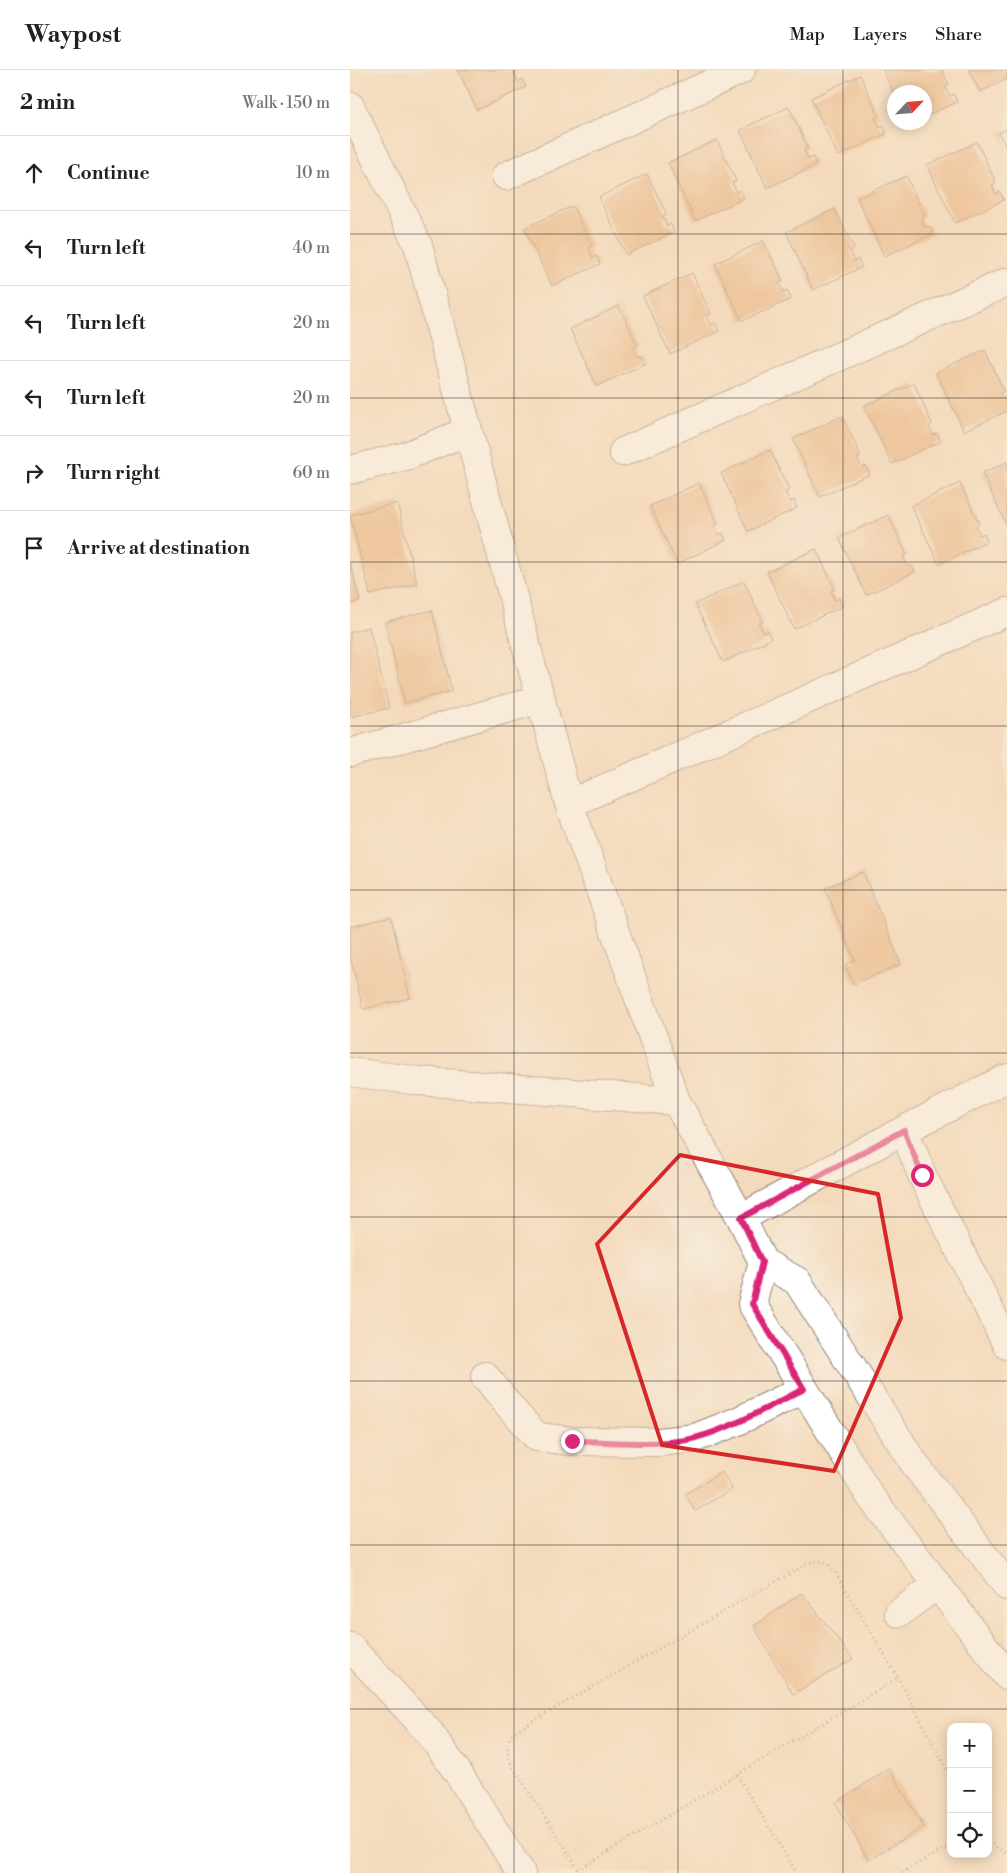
<!DOCTYPE html>
<html lang="en">
<head>
<meta charset="utf-8">
<style>
	:root { --surface:#fff; --page:#f2f2f2; --text:#202124; --muted:#757577; --line:#e0e0e0 }
	body { margin:0; font-family:"Libre Bodoni",serif; background:var(--page); color:var(--text) }
	.controls { position:absolute; right:15px; bottom:15px; display:grid; overflow:hidden; border-radius:10px; box-shadow:0 2px 12px #0003 }
	.controls button { width:45px; height:45px; display:grid; place-items:center; padding:0; border:0; border-bottom:1px solid var(--line); background:var(--surface); color:var(--text); font:25px sans-serif }
	.compass { position:absolute; left:537px; top:15px; width:45px; height:45px; border-radius:50%; background:var(--surface); box-shadow:0 2px 12px #0003; rotate:64deg }
	.stop { position:absolute; width:15px; height:15px; margin:-11px; border:4px solid #db2777; border-radius:50%; background:#fff }
	.stop.end { background:#db2777; border-color:#fff; box-shadow:0 1px 5px #0008 }
	.list { margin:0; padding:0; list-style:none }
	h2 { display:flex; justify-content:space-between; align-items:center; height:65px; margin:0; padding:0 20px; font-size:21px }
	h2 small { font-size:16px; font-weight:400; color:var(--muted) }
	.list li { display:grid; grid-template-columns:32px 1fr auto; gap:15px; align-items:center; box-sizing:border-box; height:75px; padding:0 20px; border-top:1px solid var(--line) }
	.list b { display:block; font-size:19px; white-space:nowrap }
	.list em { font-size:16px; font-style:normal; color:var(--muted) }
	.icon { flex:none; width:28px; height:28px; fill:none; stroke:currentColor; stroke-width:2; stroke-linecap:round; stroke-linejoin:round }
	.map { position:relative; flex:none; width:657px; height:1803px; overflow:hidden }
	header { display:flex; align-items:center; gap:30px; box-sizing:border-box; height:70px; padding:0 25px; background:var(--surface); border-bottom:1px solid var(--line) }
	header strong { font-size:24px }
	nav { display:flex; gap:28px; margin-inline-start:auto; font-size:18px }
	main { display:flex }
	aside { flex:1; background:var(--surface) }
	.map>svg:first-child { display:block }
	.building { fill:#e7b07d }
	.lines { fill:none; stroke-linecap:round; stroke-linejoin:round }
	.minor-casing { stroke:#908274; stroke-width:30 }
	.path { stroke:#908274; stroke-width:3; stroke-dasharray:1 4; stroke-linecap:butt }
	.minor { stroke:#fff; stroke-width:28 }
	.route { stroke:#db2777; stroke-width:6 }
	.marked { fill:none; stroke:#d62828; stroke-width:4; stroke-linejoin:round }
	.grid { fill:none; stroke:#2b2b2b; stroke-width:1; stroke-opacity:0.55 }
</style>
</head>
<body>
<header>
<strong>Waypost</strong>
<nav><a>Map</a><a>Layers</a><a>Share</a></nav>
</header>
<main>
<aside>
<h2>2 min<small>Walk · 150 m</small></h2>
<ul class="list">
<li><svg class="icon" aria-label="ahead" viewBox="0 0 24 24"><path d="M12 20V5M6 11l6-6 6 6"/></svg><div><b>Continue</b></div><em>10 m</em></li>
<li><svg class="icon" aria-label="left" viewBox="0 0 24 24"><path d="M17 20v-9H6M10 6l-5 5 5 5"/></svg><div><b>Turn left</b></div><em>40 m</em></li>
<li><svg class="icon" aria-label="left" viewBox="0 0 24 24"><path d="M17 20v-9H6M10 6l-5 5 5 5"/></svg><div><b>Turn left</b></div><em>20 m</em></li>
<li><svg class="icon" aria-label="left" viewBox="0 0 24 24"><path d="M17 20v-9H6M10 6l-5 5 5 5"/></svg><div><b>Turn left</b></div><em>20 m</em></li>
<li><svg class="icon" aria-label="right" viewBox="0 0 24 24"><path d="M7 20v-9h11M14 6l5 5-5 5"/></svg><div><b>Turn right</b></div><em>60 m</em></li>
<li><svg class="icon" aria-label="arrive" viewBox="0 0 24 24"><path d="M6 21V4h12l-3 4 3 4H6"/></svg><div><b>Arrive at destination</b></div></li>
</ul>
</aside>
<div class="map">
<svg width="657" height="1803" viewBox="0 0 657 1803">
	<rect width="100%" height="100%" fill="#f7f3e8"/>
	<filter id="ink" filterUnits="userSpaceOnUse"><feTurbulence type="fractalNoise" baseFrequency=".02" numOctaves="2"/><feDisplacementMap in="SourceGraphic" scale="10" xChannelSelector="R" yChannelSelector="G"/><feConvolveMatrix kernelMatrix="1 2 1 2 8 2 1 2 1" color-interpolation-filters="sRGB"/></filter>
	<filter id="wash" filterUnits="userSpaceOnUse"><feTurbulence type="fractalNoise" baseFrequency=".0096" numOctaves="4" result="noise"/><feDisplacementMap in="SourceGraphic" scale="20" xChannelSelector="R" yChannelSelector="G"/><feGaussianBlur stdDeviation="1.12" result="paint"/><feColorMatrix in="noise" values="0 0 0 0 0 0 0 0 0 0 0 0 0 0 0 0 0 1.4 0 .05"/><feComposite in="paint" operator="in"/></filter>
	<g filter="url(#wash)">
		<rect width="100%" height="100%" fill="#f4dabc"/>
		<g id="blocks">
			<path class="building" d="M108,0h60l-4,2 4,10 4,-3 4,8 -49,23z
				M533,0h59l7,15 -4,2 5,9 4,-2 3,8 -33,15v-25h-31z
				M619,0h38v9l-27,13z
				M510,5l19,41 -4,1 5,10 3,-2 4,8 -49,23 -27,-58z
				M439,37l19,41 -4,1 4,10 5,-2 3,8 -49,23 -27,-58z
				M657,59v21l-8,-17z
				M367,70l19,41 -4,2 5,9 3,-2 4,8 -49,23 -27,-58z
				M627,72l19,41 -4,2 4,9 4,-2 4,8 -49,23 -28,-58z
				M297,104l20,41 -5,1 5,10 4,-2 3,8 -48,23 -27,-58z
				M556,106l19,40 -4,2 4,9 5,-1 3,8 -49,22 -27,-58z
				M223,136l19,40 -3,2 4,10 4,-2 3,8 -48,22 -28,-58z
				M485,139l19,40 -4,2 4,10 4,-2 4,8 -49,23 -27,-58z
				M413,171l20,40 -4,2 4,9 4,-2 4,9 -49,22 -27,-57z
				M342,203l19,41 -4,2 4,9 4,-2 4,8 -49,23 -27,-58z
				M269,236l19,40 -4,2 4,9 4,-1 4,7 -49,23 -27,-57z
				M635,280l19,41 -4,2 5,9 2,-1v10l-43,20 -28,-58z
				M564,313l18,41 -3,2 4,9 4,-2 4,8 -49,23 -28,-58z
				M492,346l19,40 -4,2 5,10 4,-2 4,8 -50,23 -27,-58z
				M420,380l19,40 -4,2 5,10 4,-2 3,8 -49,23 -27,-58z
				M657,392v64l-25,-53z
				M349,413l19,41 -4,1 5,10 4,-2 3,7 -49,24 -27,-58z
				M610,413l19,41 -3,2 4,9 4,-2 3,8 -48,23 -28,-58z
				M47,433l20,81 -47,11 -20,-80z
				M538,445l19,40 -4,2 5,10 3,-2 4,7 -49,23 -27,-57z
				M466,479l19,40 -4,2 4,9 4,-2 4,8 -49,23 -27,-57z
				M0,493l10,38 -10,2z
				M394,511l19,41 -4,1 5,10 4,-2 3,8 -48,23 -28,-58z
				M82,540l20,81 -47,12 -20,-81z
				M19,557l20,81 -39,9v-85z
				M513,802l38,92 -47,20 -9,-19 10,-5 -30,-72z
				M41,847l19,81 -47,11 -13,-53v-29z
				M372,1402l10,17 -37,22 -10,-17z
				M452,1523l51,66 -60,35 -39,-68z
				M539,1698l35,59 -56,33 -32,-57z"/>
		</g>
	</g>
	<g filter="url(#ink)">
		<use href="#blocks" fill-opacity="0" stroke="#908274" stroke-width="1"/>
		<g class="lines">
			<defs>
				<path id="minor" d="M0,36l68,139 151,559 107,297 65,117 22,44 34,19 119,185 91,120
					M156,106l235,-106
					M273,382l384,-170
					M0,400l56,-14 62,-25
					M0,683l191,-54
					M219,734l438,-192
					M0,1002l69,9 257,20
					M657,1008l-103,52 18,45 85,170
					M391,1148l163,-88
					M413,1192l-11,42 118,192 137,180
					M135,1306l30,37 22,24 35,4 87,1 36,-4 43,-17 66,-32
					M549,1543l38,-28
					M0,1577l79,85 29,41 63,100"/>
			</defs>
			<use href="#minor" class="minor-casing"/>
			<path class="path" d="M387,1705l60,98
				M638,1771l19,13
				M228,1800l320,-192
				M231,1803l-70,-109c-5,-12 -6,-21 3,-32l294,-169c13,-4 20,-2 27,9l63,106 53,99
				M552,1803l49,-28"/>
			<use href="#minor" class="minor"/>
		</g>
	</g>
	<g class="lines" filter="url(#ink)">
		<path class="route" d="M222,1371c38,0 88,6 123,-3 36,-9 76,-33 109,-49l-52,-85 10,-42 -21,-44 163,-88 18,45"/>
	</g>
	<path d="M0 0H657V1803H0ZM330,1085l198,39 23,124 -67,153 -172,-26 -65,-201z" fill="#f4dabc" fill-opacity=".55" fill-rule="evenodd"/>
	<path class="marked" d="M330,1085l198,39 23,124 -67,153 -172,-26 -65,-201z"/>
	<path class="grid" d="M164,0v1803M328,0v1803M493,0v1803M0,164h657M0,328h657M0,492h657M0,656h657M0,820h657M0,983h657M0,1147h657M0,1311h657M0,1475h657M0,1639h657"/>
</svg>
<div class="controls">
<button>+</button>
<button>−</button>
<button><svg class="icon" aria-label="locate" viewBox="0 0 24 24"><circle cx="12" cy="12" r="6"/><path d="M12 2v4M12 18v4M2 12h4M18 12h4"/></svg></button>
</div>
<svg class="compass" viewBox="-18 -18 36 36"><path d="M0-13l5 13h-10z" fill="#e53935"/><path d="M0 13l5-13h-10z" fill="#757577"/></svg>
<div class="stop" style="left:572px;top:1105px"></div>
<div class="stop end" style="left:222px;top:1371px"></div>
</div>
</main>
</body>
</html>
